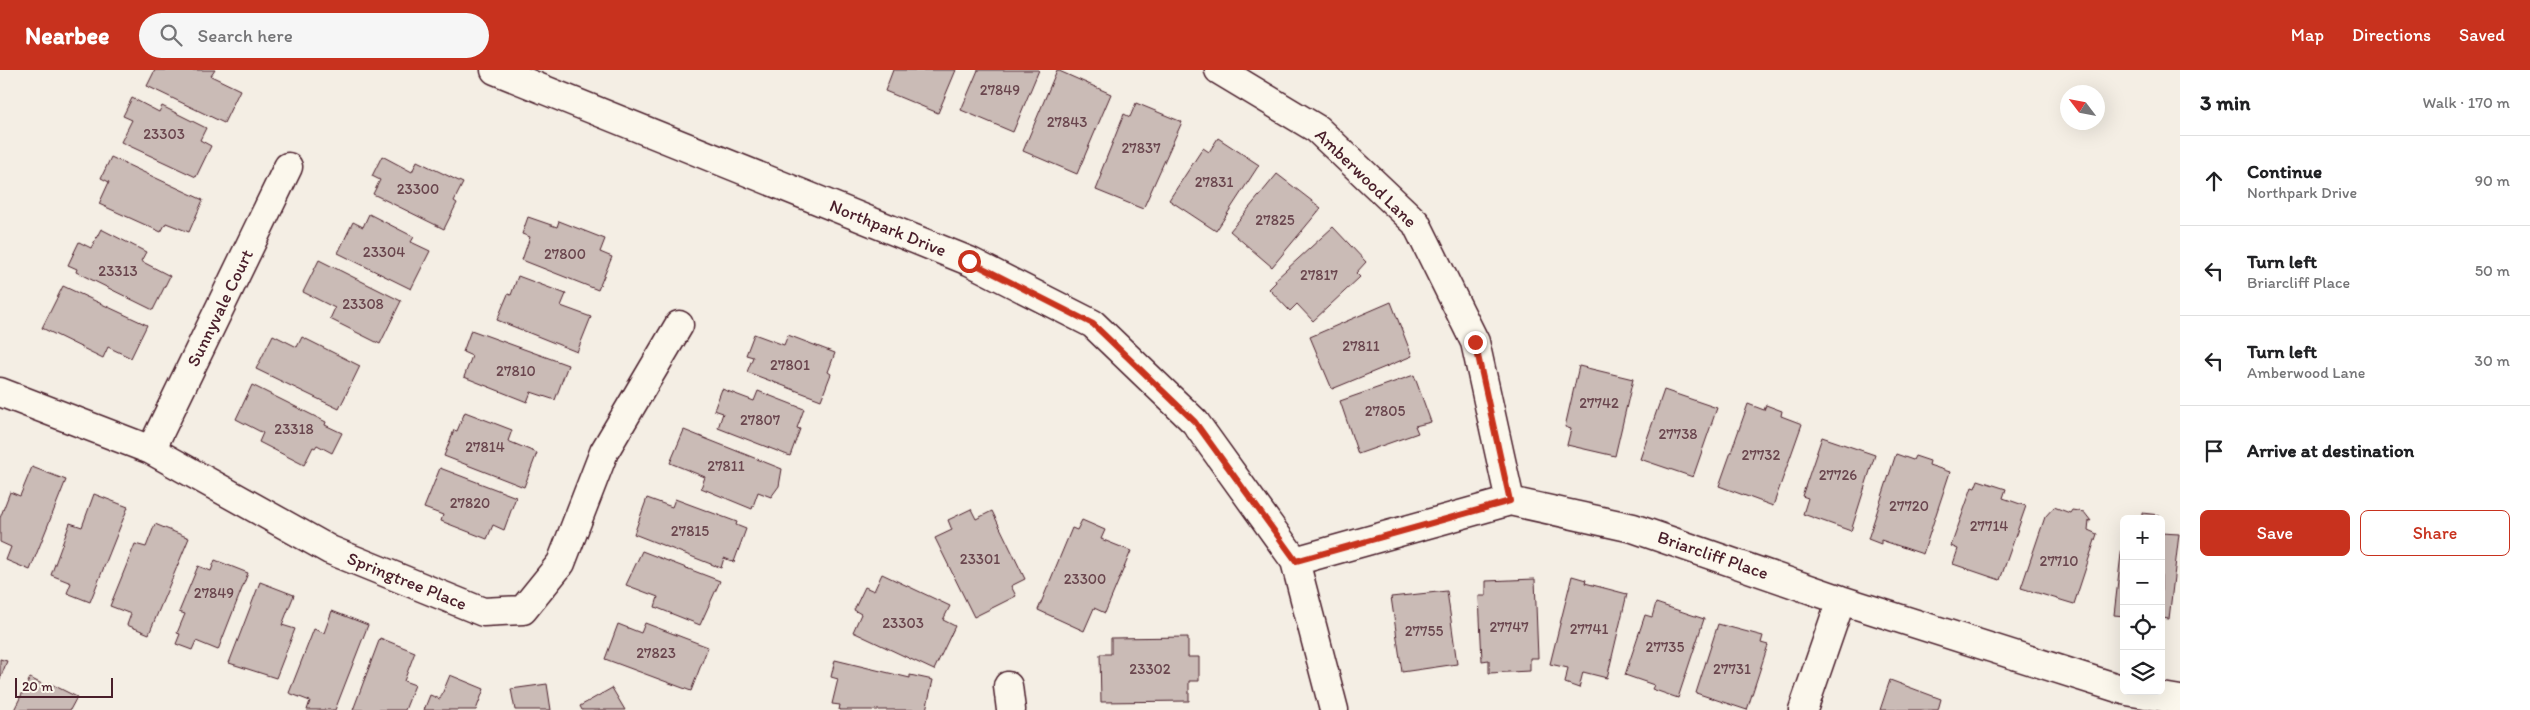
<!DOCTYPE html>
<html lang="en">
<head>
<meta charset="utf-8">
<style>
	:root { --surface:#fff; --page:#f6f6f6; --text:#202124; --muted:#757577; --line:#e0e0e0; --accent:#c8321e }
	body { margin:0; font-family:Itim,sans-serif; background:var(--page); color:var(--text) }
	.controls { position:absolute; right:15px; bottom:15px; display:grid; overflow:hidden; border-radius:8px; box-shadow:0 5px 20px #0002 }
	.controls button { width:45px; height:45px; display:grid; place-items:center; padding:0; border:0; border-bottom:1px solid var(--line); background:var(--surface); color:var(--text); font:25px sans-serif }
	.compass { position:absolute; left:2060px; top:15px; width:45px; height:45px; border-radius:50%; background:var(--surface); box-shadow:0 5px 20px #0002; rotate:302deg }
	.scale { position:absolute; left:15px; bottom:12px; width:98px; box-sizing:border-box; padding-left:5px; border:2px solid #4a1f2b; border-top:0; font-size:14px; line-height:18px; white-space:nowrap; color:#4a1f2b; -webkit-text-stroke:4px #fbf7ec; paint-order:stroke }
	.stop { position:absolute; width:15px; height:15px; margin:-11px; border:4px solid #c8321e; border-radius:50%; background:#fff }
	.stop.end { background:#c8321e; border-color:#fff; box-shadow:0 1px 5px #0008 }
	.list { margin:0; padding:0; list-style:none }
	h2 { display:flex; justify-content:space-between; align-items:center; height:65px; margin:0; padding:0 20px; font-size:21px }
	h2 small { font-size:16px; font-weight:400; color:var(--muted) }
	.list li { display:grid; grid-template-columns:32px 1fr auto; gap:15px; align-items:center; box-sizing:border-box; height:90px; padding:0 20px; border-top:1px solid var(--line) }
	.list b { display:block; font-size:19px; white-space:nowrap }
	.list p { margin:0; font-size:16px; white-space:nowrap; color:var(--muted) }
	.list em { font-size:16px; font-style:normal; color:var(--muted) }
	.actions { display:flex; gap:10px; padding:15px 20px }
	.actions a { flex:1; padding:11px 0; border:1px solid var(--accent); border-radius:8px; text-align:center; font-size:18px; color:var(--accent) }
	.actions .main { background:var(--accent); color:#fff }
	.icon { flex:none; width:28px; height:28px; fill:none; stroke:currentColor; stroke-width:2; stroke-linecap:round; stroke-linejoin:round }
	.map { position:relative; flex:none; width:2180px; height:640px; overflow:hidden }
	header { display:flex; align-items:center; gap:30px; box-sizing:border-box; height:70px; padding:0 25px; background:var(--accent); color:#fff }
	header strong { font-size:24px }
	nav { display:flex; gap:28px; margin-inline-start:auto; font-size:18px }
	.search { width:350px; height:45px; background:var(--page); display:flex; align-items:center; gap:12px; box-sizing:border-box; padding:0 18px; border-radius:28px; color:var(--muted); font-size:19px }
	main { display:flex }
	aside { flex:1; background:var(--surface) }
	.map>svg:first-child { display:block }
	.building { fill:#cabbb6; stroke:#4a1f2b }
	.lines { fill:none; stroke-linecap:round; stroke-linejoin:round }
	.minor-casing { stroke:#4a1f2b; stroke-width:31 }
	.minor { stroke:#fbf7ec; stroke-width:28 }
	.route { stroke:#c8321e; stroke-width:6 }
	.labels { text-anchor:middle; dominant-baseline:central; stroke-width:4; stroke-linejoin:round; paint-order:stroke }
	.number-label { font-size:15px; fill:#6a464e }
	.street-label { font-size:18px; fill:#4a1f2b; stroke:#fbf7ec }
</style>
</head>
<body>
<header>
<strong>Nearbee</strong>
<div class="search"><svg class="icon" aria-label="search" viewBox="0 0 24 24"><circle cx="10" cy="10" r="6"/><path d="M15 15l6 6"/></svg>Search here</div>
<nav><a>Map</a><a>Directions</a><a>Saved</a></nav>
</header>
<main>
<div class="map">
<svg width="2180" height="640" viewBox="0 0 2180 640">
	<rect width="100%" height="100%" fill="#f4eee4"/>
	<filter id="ink" filterUnits="userSpaceOnUse"><feTurbulence type="fractalNoise" baseFrequency=".02" numOctaves="2"/><feDisplacementMap in="SourceGraphic" scale="10" xChannelSelector="R" yChannelSelector="G"/><feConvolveMatrix kernelMatrix="1 2 1 2 8 2 1 2 1" color-interpolation-filters="sRGB"/></filter>
	<g filter="url(#ink)">
		<path class="building" d="M155,0h60l-4,6 29,14 -16,33 -77,-37z
			M893,0h63l-18,43 -53,-22z
			M978,0h61l-26,62 -52,-22z
			M1057,0l54,24 -34,80 -54,-23z
			M132,28l27,14 3,-6 44,22 -6,12 11,6 -15,31 -75,-35 11,-22 -9,-4z
			M1136,33l46,19 -39,87 -47,-19 6,-15 -2,-1 24,-60 6,3z
			M1218,68l41,27 -43,66 -47,-31 34,-52 6,4z
			M382,86l30,16 5,-11 46,22 -9,18 3,2 -13,26 -71,-35 7,-14 -8,-4z
			M111,87l92,43 -14,32 -23,-9 -5,9 -62,-28 10,-22 -8,-4z
			M1277,104l44,34 -49,59 -42,-36z
			M369,144l45,23 -3,5 19,9 -19,38 -73,-36 15,-31 10,5z
			M528,147l29,10 2,-6 46,18 -5,13 12,5 -14,33 -76,-30 8,-23 -8,-3z
			M1333,157l33,35 -10,11 4,4 -47,44 -16,-17 -7,7 -21,-22 7,-7 -1,-2z
			M101,159l45,23 -5,9 29,15 -17,34 -77,-38 1,-3 -9,-4 11,-23 12,6z
			M319,190l82,41 -21,43 -50,-25 5,-11 -32,-16z
			M518,206l48,18 -5,12 30,11 -14,35 -80,-32 11,-26 3,1z
			M63,216l84,39 -16,33 -23,-11 -5,11 -61,-30z
			M1391,232l21,54 -80,33 -22,-52z
			M471,260l97,35 -13,35 -24,-8 -4,10 -63,-25 8,-21 -9,-4z
			M754,264l30,11 4,-10 47,18 -7,19 3,2 -10,26 -74,-28 6,-15 -7,-2z
			M273,265l24,12 5,-10 58,29 -21,43 -83,-40z
			M1579,296l54,13 -18,77 -48,-11 4,-16 -6,-2z
			M1414,305l17,47 -16,4 3,7 -60,21 -18,-53z
			M252,315l74,37 -1,3 17,8 -10,20 -15,-8 -2,3 -2,-1 -9,18 -45,-23 4,-9 -27,-14z
			M722,319l32,12 4,-10 46,18 -7,19 3,1 -10,27 -72,-28 5,-15 -9,-3z
			M1664,320l53,18 -24,69 -53,-18z
			M1748,334l16,6 2,-5 16,6 -1,5 21,8 -29,82 -54,-20z
			M465,342l47,18 -4,11 29,12 -13,34 -80,-31 10,-26 3,1z
			M684,360l98,39 -3,17 -8,11 -13,-5 -6,17 -51,-21 4,-11 -35,-14z
			M1822,367l53,18 -24,76 -48,-17 5,-16 -6,-2z
			M1896,384l17,6 2,-4 15,5 -1,4 21,7 -27,82 -42,-14v4l-13,-5z
			M32,397l34,13 -36,90 -24,-10 5,-13 -11,-5v-24l10,-26 10,4z
			M440,398l76,29 -12,33 -11,-5 -6,14 -46,-18 2,-6 -19,-7z
			M1978,410l28,9 -3,9 23,8 -26,74 -47,-16 5,-15 -7,-3 21,-59 3,1z
			M94,424l34,13 -38,95 -23,-9 4,-10 -20,-8 19,-52 12,4z
			M647,428l25,9 3,-8 62,23 -1,3 10,4 -12,33 -10,-4 -3,10 -87,-34z
			M2054,437l16,6 2,-3 12,2 7,9 -2,-1 -1,10 9,4 -23,70 -53,-16 24,-71z
			M971,439l5,10 16,-8 33,68 -14,7 5,10 -42,21 -39,-79 17,-8 -4,-10z
			M2142,443l18,2 -1,4h-17z
			M1082,450l23,10 -4,9 30,12 -26,62 -11,-5 -10,23 -46,-21 34,-82 5,2z
			M155,454l34,14 -40,96 -22,-9 4,-11 -21,-8 25,-62 11,3z
			M2124,458v88l-10,-1z
			M2161,463l18,1 -10,85 -8,-1z
			M642,481l78,30 -20,44 -45,-18 3,-10 -32,-12z
			M215,490l33,13 -30,77 -22,-9 -4,9 -16,-6 4,-10 -3,-1 8,-19 -6,-2 19,-46 13,5z
			M882,504l68,32 -7,14 12,6 -21,44 -81,-38 8,-18 -7,-4 11,-23 9,4z
			M1572,506l14,4 -1,3 42,11 -20,84 -24,-6 -4,16 -14,-5 3,-15 -18,-4z
			M1535,509l3,79h-8v13l-41,2v-13l-7,1 -3,-65h7v-15z
			M260,512l34,13 -12,30 13,4 -19,49 -47,-15z
			M1447,521l10,73 -55,8 -11,-75z
			M1656,533l48,16 -26,79 -26,-9 2,-4 -29,-10 20,-60 7,2z
			M332,541l36,14 -33,85h-28l3,-9 -21,-8 25,-64 10,4z
			M645,553l63,24 -17,44 -86,-32 13,-35 23,9z
			M1718,554l45,12 -2,7 7,2 -21,65 -51,-17z
			M1188,567v20h11v24h-10v20l-88,1 -1,-48h11v-16z
			M380,568l35,14 -11,29 11,4 -10,25h-52z
			M0,589l7,2 -7,18z
			M835,590l75,18v-3l23,5 -7,30h-87l1,-5 -8,-1 6,-25 -7,-2z
			M450,605l34,14 -8,21h-52l6,-15 10,4z
			M30,608l18,9 1,-4 28,14 -7,13h-56z
			M1890,610l51,19 -3,11h-58z
			M547,614l4,26h-36l-4,-21z
			M612,618l13,22h-43l-2,-4z"/>
		<g class="lines">
			<defs>
				<path id="minor" d="M495,0l474,191 124,63 102,98 100,139 39,149
					M1219,0l98,59 99,94 59,119 35,159
					M0,322l151,58 179,100 153,62 40,-2 38,-47 43,-111 75,-127
					M151,380l137,-283
					M1295,491l215,-60 123,27 208,72 283,90
					M1008,616l3,24
					M2127,621l53,9
					M1803,640l38,-110"/>
			</defs>
			<use href="#minor" class="minor-casing"/>
			<use href="#minor" class="minor"/>
		</g>
	</g>
	<g class="lines" filter="url(#ink)">
		<path class="route" d="M969,191l124,63 102,98 101,139 214,-60 -35,-159"/>
	</g>
	<g class="labels">
		<g class="number-label">
			<text x="1000" y="20">27849</text>
			<text x="1067" y="52">27843</text>
			<text x="164" y="64">23303</text>
			<text x="1141" y="78">27837</text>
			<text x="1214" y="112">27831</text>
			<text x="418" y="119">23300</text>
			<text x="1275" y="150">27825</text>
			<text x="384" y="182">23304</text>
			<text x="565" y="184">27800</text>
			<text x="118" y="201">23313</text>
			<text x="1319" y="205">27817</text>
			<text x="363" y="234">23308</text>
			<text x="1361" y="276">27811</text>
			<text x="790" y="295">27801</text>
			<text x="516" y="301">27810</text>
			<text x="1599" y="333">27742</text>
			<text x="1385" y="341">27805</text>
			<text x="760" y="350">27807</text>
			<text x="294" y="359">23318</text>
			<text x="1678" y="364">27738</text>
			<text x="485" y="377">27814</text>
			<text x="1761" y="385">27732</text>
			<text x="726" y="396">27811</text>
			<text x="1838" y="405">27726</text>
			<text x="470" y="433">27820</text>
			<text x="1909" y="436">27720</text>
			<text x="1989" y="456">27714</text>
			<text x="690" y="461">27815</text>
			<text x="980" y="489">23301</text>
			<text x="2059" y="491">27710</text>
			<text x="1085" y="509">23300</text>
			<text x="214" y="523">27849</text>
			<text x="903" y="553">23303</text>
			<text x="1509" y="557">27747</text>
			<text x="1589" y="559">27741</text>
			<text x="1424" y="561">27755</text>
			<text x="1665" y="577">27735</text>
			<text x="656" y="583">27823</text>
			<text x="1150" y="599">23302</text>
			<text x="1732" y="599">27731</text>
		</g>
		<g class="street-label">
			<text transform="translate(1366 108) rotate(44)">Amberwood Lane</text>
			<text transform="translate(888 158) rotate(22)">Northpark Drive</text>
			<text transform="translate(220 238) rotate(-64)">Sunnyvale Court</text>
			<text transform="translate(1713 485) rotate(19)">Briarcliff Place</text>
			<text transform="translate(407 511) rotate(22)">Springtree Place</text>
		</g>
	</g>
</svg>
<div class="controls">
<button>+</button>
<button>−</button>
<button><svg class="icon" aria-label="locate" viewBox="0 0 24 24"><circle cx="12" cy="12" r="6"/><path d="M12 2v4M12 18v4M2 12h4M18 12h4"/></svg></button>
<button><svg class="icon" aria-label="layers" viewBox="0 0 24 24"><path d="M12 4l9 5-9 5-9-5zM3 14l9 5 9-5"/></svg></button>
</div>
<svg class="compass" viewBox="-18 -18 36 36"><path d="M0-13l5 13h-10z" fill="#e53935"/><path d="M0 13l5-13h-10z" fill="#757577"/></svg>
<div class="scale">20 m</div>
<div class="stop" style="left:969px;top:191px"></div>
<div class="stop end" style="left:1475px;top:272px"></div>
</div>
<aside>
<h2>3 min<small>Walk · 170 m</small></h2>
<ul class="list">
<li><svg class="icon" aria-label="ahead" viewBox="0 0 24 24"><path d="M12 20V5M6 11l6-6 6 6"/></svg><div><b>Continue</b><p>Northpark Drive</p></div><em>90 m</em></li>
<li><svg class="icon" aria-label="left" viewBox="0 0 24 24"><path d="M17 20v-9H6M10 6l-5 5 5 5"/></svg><div><b>Turn left</b><p>Briarcliff Place</p></div><em>50 m</em></li>
<li><svg class="icon" aria-label="left" viewBox="0 0 24 24"><path d="M17 20v-9H6M10 6l-5 5 5 5"/></svg><div><b>Turn left</b><p>Amberwood Lane</p></div><em>30 m</em></li>
<li><svg class="icon" aria-label="arrive" viewBox="0 0 24 24"><path d="M6 21V4h12l-3 4 3 4H6"/></svg><div><b>Arrive at destination</b></div></li>
</ul>
<div class="actions"><a class="main">Save</a><a>Share</a></div>
</aside>
</main>
</body>
</html>
